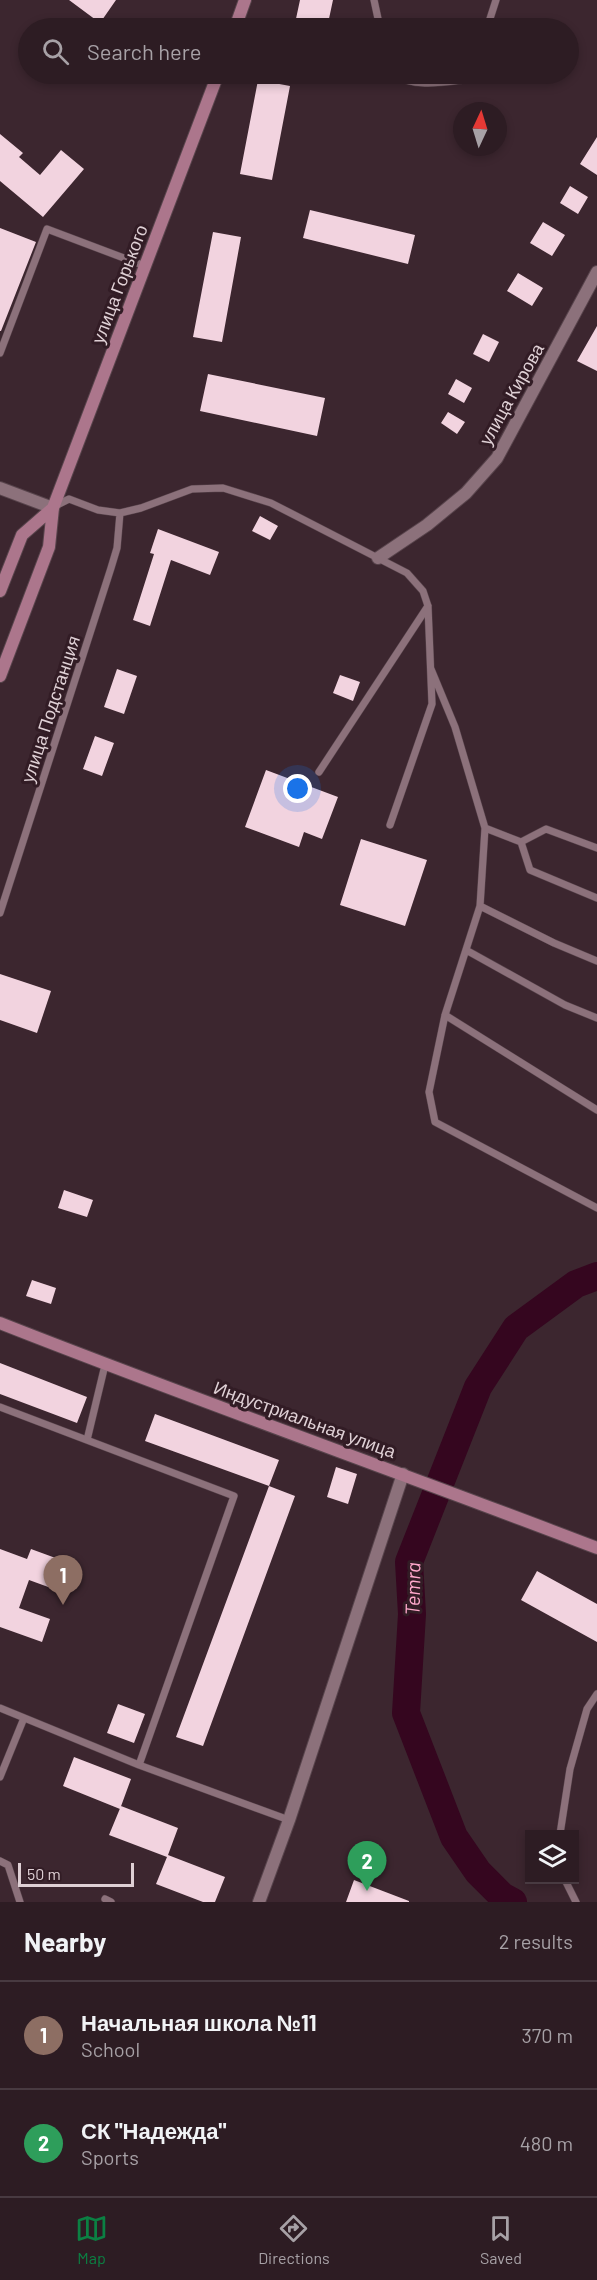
<!DOCTYPE html>
<html lang="en">
<head>
<meta charset="utf-8">
<style>
	:root { --surface:#2d1c23; --page:#392930; --text:#f1f3f6; --muted:#a7a1a6; --line:#483a41; --accent:#0b8043 }
	body { margin:0; font-family:Barlow,sans-serif; background:var(--page); color:var(--text) }
	.controls { position:absolute; right:18px; bottom:18px; display:grid; overflow:hidden; border-radius:0px; box-shadow:0 3px 9px #0003 }
	.controls button { width:54px; height:54px; display:grid; place-items:center; padding:0; border:0; border-bottom:2px solid var(--line); background:var(--surface); color:var(--text); font:30px sans-serif }
	.compass { position:absolute; left:453px; top:102px; width:54px; height:54px; border-radius:50%; background:var(--surface); box-shadow:0 3px 9px #0003; rotate:4deg }
	.scale { position:absolute; left:18px; bottom:15px; width:116px; box-sizing:border-box; padding-left:6px; border:3px solid #dfd0d5; border-top:0; font-size:16px; line-height:21px; white-space:nowrap; color:#dfd0d5; -webkit-text-stroke:4px #321c25; paint-order:stroke }
	.you { position:absolute; left:298px; top:789px; width:21px; height:21px; margin:-15px; border:4px solid #fff; border-radius:50%; background:#1a73e8; box-shadow:0 0 0 9px #1a73e833 }
	.badge { display:grid; place-items:center; width:39px; height:39px; border-radius:50%; background:var(--accent); color:#fff; font-size:20px; font-weight:700 }
	.pin { position:absolute; translate:-50% -50px; filter:drop-shadow(0 2px 3px #0008) }
	.pin::after { content:''; position:absolute; top:32px; width:21px; height:18px; background:inherit; clip-path:polygon(0 0,100% 0,50% 100%) }
	.list { margin:0; padding:0; list-style:none }
	h2 { display:flex; justify-content:space-between; align-items:center; height:78px; margin:0; padding:0 24px; font-size:26px }
	h2 small { font-size:20px; font-weight:400; color:var(--muted) }
	.list li { display:grid; grid-template-columns:39px 1fr auto; gap:18px; align-items:center; box-sizing:border-box; height:108px; padding:0 24px; border-top:2px solid var(--line) }
	.list b { display:block; font-size:22px; white-space:nowrap }
	.list p { margin:0; font-size:20px; white-space:nowrap; color:var(--muted) }
	.list em { font-size:20px; font-style:normal; color:var(--muted) }
	.icon { flex:none; width:33px; height:33px; fill:none; stroke:currentColor; stroke-width:2; stroke-linecap:round; stroke-linejoin:round }
	.map { position:relative; flex:none; width:597px; height:1902px; overflow:hidden }
	.search { position:absolute; background:var(--surface); box-shadow:0 3px 9px #0003; left:18px; right:18px; top:18px; height:66px; display:flex; align-items:center; gap:15px; box-sizing:border-box; padding:0 21px; border-radius:33px; color:var(--muted); font-size:22px }
	.sheet { height:294px; background:var(--surface) }
	nav { display:flex; justify-content:space-around; align-items:center; box-sizing:border-box; height:84px; border-top:2px solid var(--line); background:var(--surface); font-size:16px; color:var(--muted) }
	nav a { display:grid; justify-items:center; gap:3px }
	nav .on { color:var(--accent) }
	.map>svg:first-child { display:block }
	.lines { fill:none; stroke-linecap:round; stroke-linejoin:round }
	.river { stroke:#35061f; stroke-width:28 }
	.building { fill:#f2d3df }
	.lane-casing { stroke:#58444c; stroke-width:8 }
	.street-casing { stroke:#58444c; stroke-width:14 }
	.secondary-casing { stroke:#58444c; stroke-width:14 }
	.lane { stroke:#8c717b; stroke-width:7 }
	.street { stroke:#8c717b; stroke-width:12 }
	.secondary { stroke:#ac768c; stroke-width:12 }
	.labels { text-anchor:middle; dominant-baseline:central; stroke-width:6; stroke-linejoin:round; paint-order:stroke }
	.street-label { font-size:18px; fill:#dfd0d5; stroke:#321c25 }
	.water-label { font-size:20px; font-style:italic; fill:#ffa9cc; stroke:#321c25 }
</style>
</head>
<body>
<div class="map">
<svg width="597" height="1902" viewBox="0 0 597 1902">
	<rect width="100%" height="100%" fill="#3c262f"/>
	<g class="lines">
		<path class="river" d="M513,1902l-11,-6 -24,-24 -24,-35 -48,-124 6,-99 -3,-52 69,-175 38,-59 60,-44 21,-8"/>
	</g>
	<path class="building" d="M69,0h47l-16,23z
		M300,0h33l-6,28h-33z
		M258,80l32,6 -18,94 -32,-6z
		M0,134l23,19 -4,4 21,18 21,-25 23,19 -41,48 -43,-36z
		M597,137v38l-17,-11z
		M570,186l18,11 -10,17 -18,-11z
		M310,210l105,25 -7,29 -105,-26z
		M543,222l22,13 -13,21 -22,-13z
		M0,228l36,14 -35,89h-1z
		M213,232l28,5 -19,105 -29,-5z
		M518,273l25,15 -11,18 -25,-15z
		M597,326v45l-20,-10z
		M483,334l16,8 -10,20 -16,-8z
		M208,374l117,24 -8,38 -117,-25z
		M456,379l16,9 -8,15 -16,-9z
		M448,412l17,10 -8,12 -16,-11z
		M260,516l18,10 -8,14 -18,-9z
		M158,529l61,23 -9,23 -39,-15 -21,66 -17,-6 21,-66 -4,-1z
		M117,669l20,7 -13,38 -20,-7z
		M340,675l20,7 -7,19 -20,-8z
		M95,736l19,7 -12,33 -19,-7z
		M266,770l72,27 -16,42 -18,-7 -5,15 -54,-20z
		M361,839l66,21 -22,66 -65,-21z
		M0,974l51,17 -14,42 -37,-13z
		M64,1190l29,10 -6,17 -29,-9z
		M32,1280l24,8 -5,16 -25,-8z
		M0,1363l87,34 -10,26 -77,-29z
		M155,1414l124,46 -10,26 -124,-45z
		M336,1467l21,7 -9,30 -21,-7z
		M269,1486l26,10 -92,250 -27,-9z
		M0,1549l27,10 4,-10 30,11 -10,28 -22,-8 -10,28 31,11 -8,23 -42,-15z
		M537,1571l60,33v38l-76,-42z
		M118,1704l27,10 -11,29 -27,-10z
		M74,1757l57,22 -11,30 -57,-23z
		M121,1806l57,22 -10,27 57,22 -10,25h-12l-47,-18 11,-27 -58,-22z
		M354,1880l55,21v1h-63z"/>
	<g class="lines">
		<defs>
			<path id="lane" d="M374,0l6,28
				M487,28l9,-28
				M392,74c21,13 47,9 70,6l4,-6
				M0,353l47,-124 98,37
				M55,506l14,-7 29,11 22,3 21,-5 51,-19 31,-1 48,15 136,70 16,18 5,15 4,98 -42,121
				M431,669l24,58 30,101 -5,78 -35,109 -16,77 6,30 162,86
				M319,772l109,-166
				M485,828l36,14 25,-13 51,19
				M521,842l9,28 67,28
				M480,906l74,37 43,18
				M0,913l111,-345 6,-20 3,-35
				M466,950l99,55 32,13
				M445,1015l152,95
				M0,1407l234,89 -95,269
				M87,1440l18,-75
				M0,1708l139,57 150,55
				M0,1777l24,-59
				M560,1834l10,-65 17,-60 10,-15
				M0,1861l8,4 12,37
				M565,1880l11,22
				M105,1899l6,3"/>
			<path id="street" d="M0,488l53,20
				M378,558l49,-33 39,-32 31,-35 100,-186
				M259,1902l30,-82 114,-346"/>
			<path id="secondary" d="M235,28l10,-28
				M0,591l22,-56 31,-27
				M0,676l49,-129 4,-39 165,-434
				M0,1323c198,78 399,149 597,225"/>
		</defs>
		<use href="#lane" class="lane-casing"/>
		<use href="#street" class="street-casing"/>
		<use href="#secondary" class="secondary-casing"/>
		<use href="#lane" class="lane"/>
		<use href="#street" class="street"/>
		<use href="#secondary" class="secondary"/>
	</g>
	<g class="labels">
		<g class="street-label">
			<text transform="translate(119 284) rotate(-69)">улица Горького</text>
			<text transform="translate(511 394) rotate(-61)">улица Кирова</text>
			<text transform="translate(50 709) rotate(-72)">улица Подстанция</text>
			<text transform="translate(305 1419) rotate(20)">Индустриальная улица</text>
		</g>
		<g class="water-label">
			<text transform="translate(412 1589) rotate(-89)">Temra</text>
		</g>
	</g>
</svg>
<div class="controls">
<button><svg class="icon" aria-label="layers" viewBox="0 0 24 24"><path d="M12 4l9 5-9 5-9-5zM3 14l9 5 9-5"/></svg></button>
</div>
<svg class="compass" viewBox="-18 -18 36 36"><path d="M0-13l5 13h-10z" fill="#e53935"/><path d="M0 13l5-13h-10z" fill="#a7a1a6"/></svg>
<div class="scale">50 m</div>
<div class="you"></div>
<div class="pin badge" style="left:63px;top:1605px;background:#8d6e63">1</div>
<div class="pin badge" style="left:367px;top:1891px;background:#2e9e5b">2</div>
<div class="search"><svg class="icon" aria-label="search" viewBox="0 0 24 24"><circle cx="10" cy="10" r="6"/><path d="M15 15l6 6"/></svg>Search here</div>
</div>
<section class="sheet">
<h2>Nearby<small>2 results</small></h2>
<ul class="list">
<li><span class="badge" style="background:#8d6e63">1</span><div><b>Начальная школа №11</b><p>School</p></div><em>370 m</em></li>
<li><span class="badge" style="background:#2e9e5b">2</span><div><b>СК &quot;Надежда&quot;</b><p>Sports</p></div><em>480 m</em></li>
</ul>
</section>
<nav>
<a class="on"><svg class="icon" aria-label="map" viewBox="0 0 24 24"><path d="M3 6l6-2 6 2 6-2v14l-6 2-6-2-6 2zM9 4v14M15 6v14"/></svg>Map</a>
<a><svg class="icon" aria-label="directions" viewBox="0 0 24 24"><path d="M12 3l9 9-9 9-9-9zM9 14v-3h6M13 9l2 2-2 2"/></svg>Directions</a>
<a><svg class="icon" aria-label="saved" viewBox="0 0 24 24"><path d="M7 4h10v16l-5-4-5 4z"/></svg>Saved</a>
</nav>
</body>
</html>
